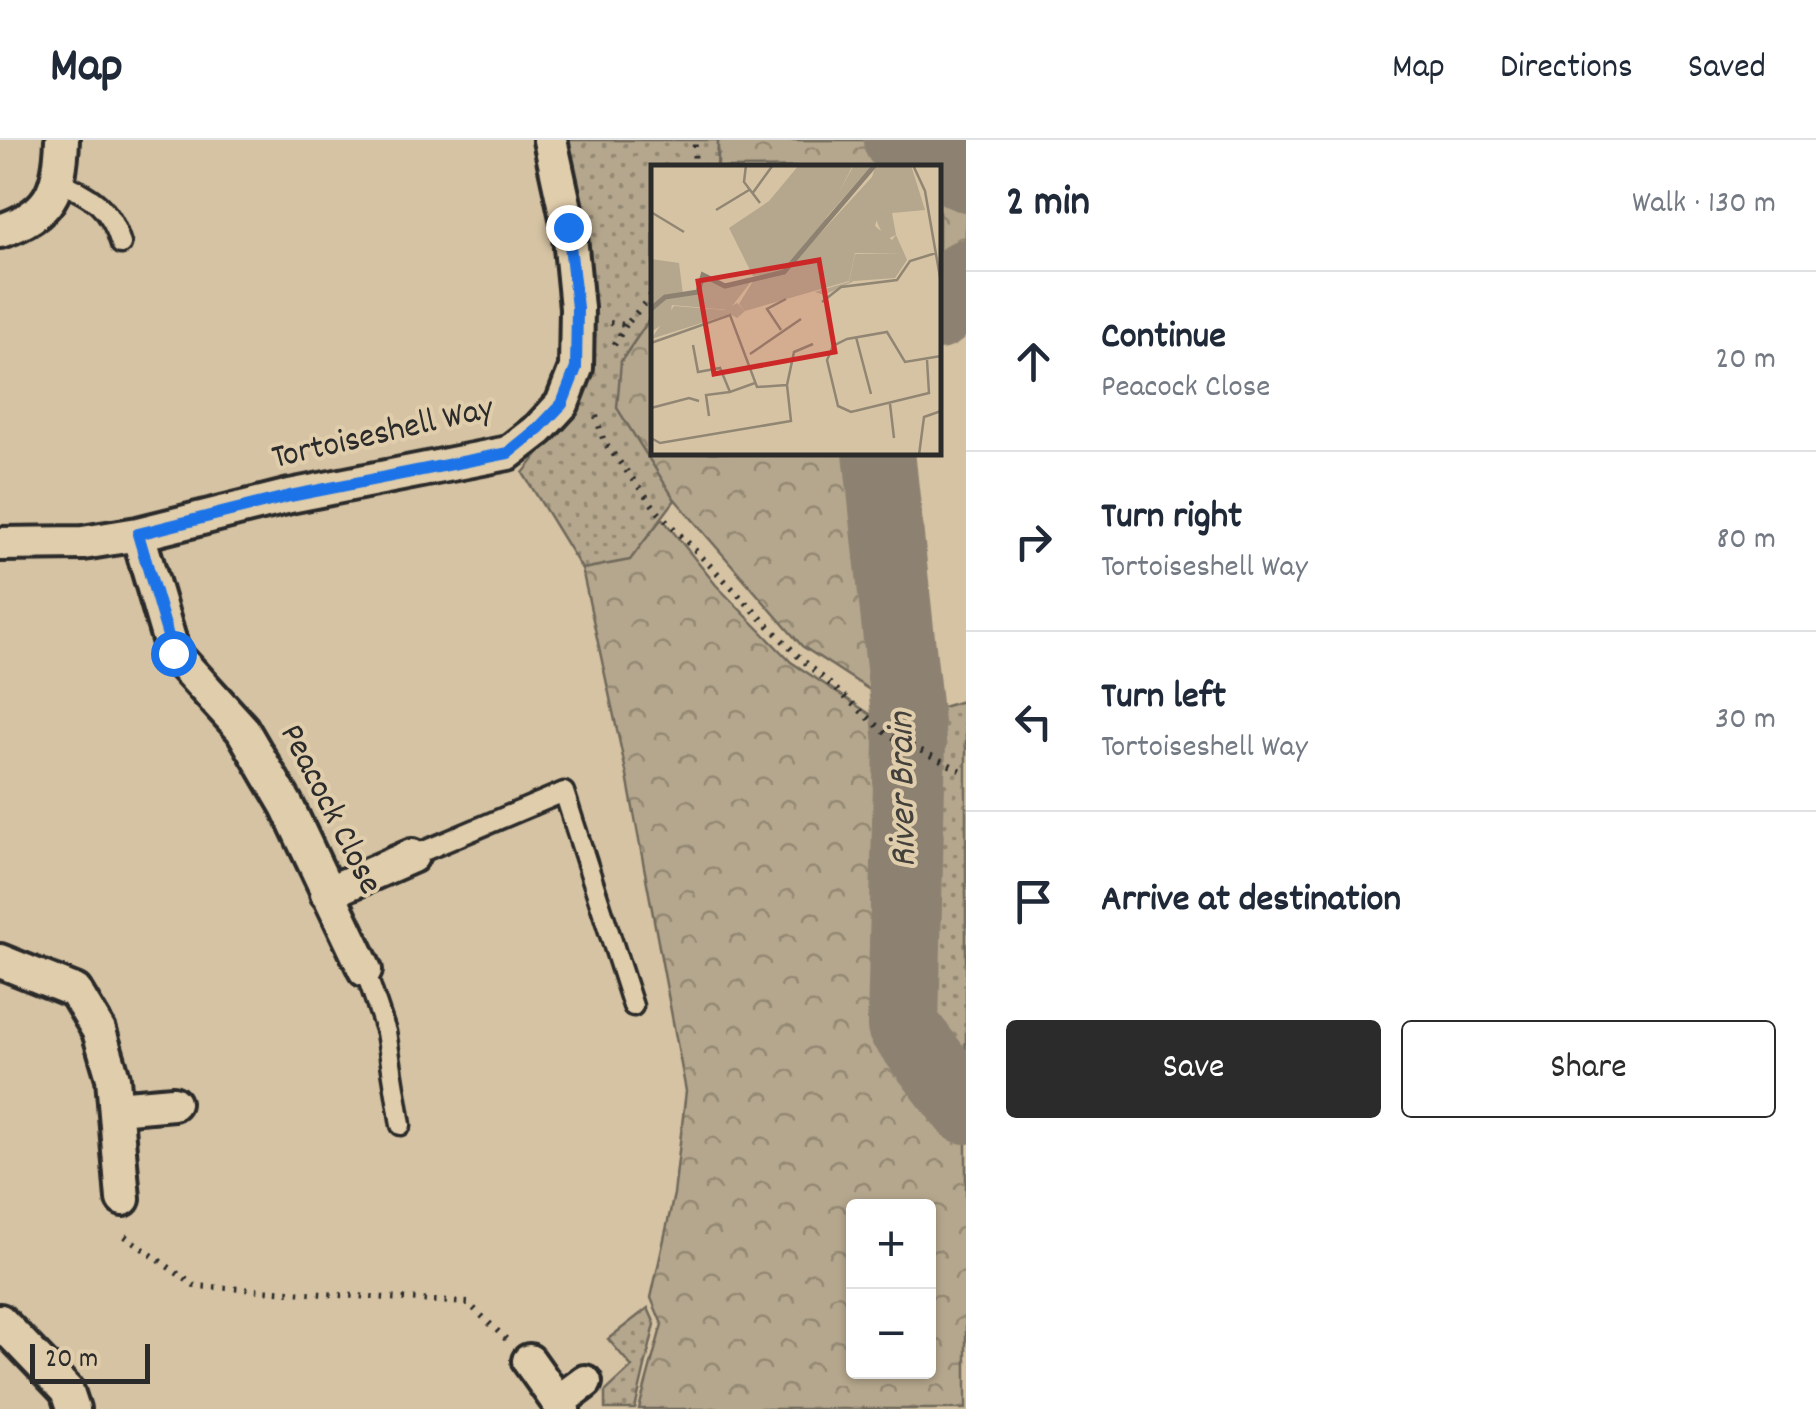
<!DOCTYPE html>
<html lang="en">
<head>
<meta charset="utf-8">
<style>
	:root { --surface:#fff; --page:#f2f2f3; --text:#1f2937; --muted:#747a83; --line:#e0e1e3; --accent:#2b2b2b }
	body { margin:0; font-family:Dekko,sans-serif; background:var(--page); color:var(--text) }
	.controls { position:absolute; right:30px; bottom:30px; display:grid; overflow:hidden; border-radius:10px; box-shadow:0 2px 8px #0004 }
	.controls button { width:90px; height:90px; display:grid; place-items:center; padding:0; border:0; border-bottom:2px solid var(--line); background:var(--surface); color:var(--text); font:50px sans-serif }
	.scale { position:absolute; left:30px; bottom:25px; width:120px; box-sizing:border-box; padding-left:10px; border:5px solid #2b2b2b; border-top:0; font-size:28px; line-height:35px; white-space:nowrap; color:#2b2b2b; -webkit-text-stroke:8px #e0cdab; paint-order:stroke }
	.stop { position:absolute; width:30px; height:30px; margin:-22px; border:8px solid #1a73e8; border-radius:50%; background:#fff }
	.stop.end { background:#1a73e8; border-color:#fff; box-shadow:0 2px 10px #0008 }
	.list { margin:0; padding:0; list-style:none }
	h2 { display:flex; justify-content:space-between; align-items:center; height:130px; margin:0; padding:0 40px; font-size:42px }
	h2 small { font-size:32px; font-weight:400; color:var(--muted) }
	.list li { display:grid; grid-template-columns:65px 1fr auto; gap:30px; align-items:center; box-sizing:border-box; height:180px; padding:0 40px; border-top:2px solid var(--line) }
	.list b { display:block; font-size:38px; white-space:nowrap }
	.list p { margin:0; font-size:32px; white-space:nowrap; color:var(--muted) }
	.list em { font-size:32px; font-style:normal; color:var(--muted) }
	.actions { display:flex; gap:20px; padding:30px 40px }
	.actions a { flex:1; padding:22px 0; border:2px solid var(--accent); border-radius:10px; text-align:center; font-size:35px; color:var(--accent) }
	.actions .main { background:var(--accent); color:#fff }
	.icon { flex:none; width:55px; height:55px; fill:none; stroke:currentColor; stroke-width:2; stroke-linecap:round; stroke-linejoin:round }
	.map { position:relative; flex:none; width:966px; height:1269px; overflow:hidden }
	header { display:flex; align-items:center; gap:60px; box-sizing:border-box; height:140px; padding:0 50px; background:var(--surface); border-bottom:2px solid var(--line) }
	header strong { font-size:48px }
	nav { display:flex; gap:55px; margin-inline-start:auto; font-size:35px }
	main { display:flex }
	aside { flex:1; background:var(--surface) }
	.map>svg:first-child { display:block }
	.forest { fill:url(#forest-crowns); stroke:#70695c; stroke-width:2.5; fill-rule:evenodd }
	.park { fill:url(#park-dots); stroke:#70695c; stroke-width:2.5 }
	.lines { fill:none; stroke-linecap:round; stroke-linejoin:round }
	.river { stroke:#8d8271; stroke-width:72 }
	.lane-casing { stroke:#2b2b2b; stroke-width:25 }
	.street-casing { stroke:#2b2b2b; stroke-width:40 }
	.path { stroke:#2b2b2b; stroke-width:6; stroke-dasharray:2.5 8; stroke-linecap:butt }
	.lane { stroke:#e0cdab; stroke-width:18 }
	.street { stroke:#e0cdab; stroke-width:32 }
	.route { stroke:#1a73e8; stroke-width:12 }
	.labels { text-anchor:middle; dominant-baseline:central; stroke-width:8; stroke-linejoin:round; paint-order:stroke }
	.street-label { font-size:35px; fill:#2b2b2b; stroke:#e0cdab }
	.water-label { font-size:38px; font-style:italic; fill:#44413c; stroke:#e0cdab }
	.inset-river { fill:none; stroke:#8d8271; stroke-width:5 }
	.inset-road { fill:none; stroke:#918673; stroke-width:2.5 }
	.view { fill:#cd2828; fill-opacity:0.15; stroke:#cd2828; stroke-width:5 }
	.inset-edge { fill:none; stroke:#2b2b2b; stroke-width:5 }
</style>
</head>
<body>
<header>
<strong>Map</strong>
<nav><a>Map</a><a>Directions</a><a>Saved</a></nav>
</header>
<main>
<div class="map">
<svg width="966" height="1269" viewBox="0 0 966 1269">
	<defs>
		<pattern id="forest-crowns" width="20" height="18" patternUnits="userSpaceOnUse" patternTransform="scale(2.5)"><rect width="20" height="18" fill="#b5a78d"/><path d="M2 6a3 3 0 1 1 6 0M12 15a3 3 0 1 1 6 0" fill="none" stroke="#938873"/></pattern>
		<pattern id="park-dots" width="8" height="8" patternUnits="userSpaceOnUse" patternTransform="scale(2.5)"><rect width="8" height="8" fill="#b5a78d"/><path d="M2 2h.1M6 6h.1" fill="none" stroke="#938873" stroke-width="1.8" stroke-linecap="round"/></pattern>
	</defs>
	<rect width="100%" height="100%" fill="#d5c3a3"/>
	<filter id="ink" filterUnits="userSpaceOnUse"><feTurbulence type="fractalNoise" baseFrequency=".01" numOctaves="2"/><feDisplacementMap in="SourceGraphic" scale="20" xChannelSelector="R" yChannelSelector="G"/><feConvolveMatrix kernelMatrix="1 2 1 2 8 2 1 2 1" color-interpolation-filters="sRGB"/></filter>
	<g filter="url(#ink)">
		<path class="forest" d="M718,0h160l51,27 -211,1z
			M939,32l27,15v68l-27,40z
			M653,174l1,138 213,1 26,252 -91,-59 -148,-171 -38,-67 1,-30 4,-17z
			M662,378l54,67 75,77 103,68 -5,297 77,101v281h-327l23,-85 -11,-26 23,-104 12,-103 -59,-315 -45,-207 48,-10zM854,1066h74v166h-74z"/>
		<path class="park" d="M551,0h167l-1,27 -63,1 -1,146 -32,47 -4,47 58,92 -45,60 -48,9 -59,-96 53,-67z
			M966,560v400l-63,-74 19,-313z
			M648,1168l7,16 -20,85h-30v-17l27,-25 -24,-28z"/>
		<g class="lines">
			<path class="river" d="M899,0l67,36
				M938,174l28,-39
				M879,312l31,290 -7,284 63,82"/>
			<defs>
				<path id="lane" d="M58,41c34,16 52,25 63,63
					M412,716l152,-64 69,214
					M365,830l21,62 15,93"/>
				<path id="street" d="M0,91c50,-16 60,-39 62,-91
					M138,394l35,119 69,76 45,77 78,164
					M0,404l83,-1 55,-9 152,-38 218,-43 31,-24 23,-25 14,-36 1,-60 -8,-81 -19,-87
					M327,753l85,-37
					M0,821l75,30 24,40 14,47 10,121
					M116,968l57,-5
					M0,1181l67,70 6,18
					M529,1221l34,48
					M558,1262l27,-20"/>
			</defs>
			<use href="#lane" class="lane-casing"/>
			<use href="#street" class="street-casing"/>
			<path class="path" d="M694,28l1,-28
				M610,183l16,2 28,-33
				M614,205l12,-20
				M596,276l8,26 55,71 138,142 90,79 79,39
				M125,1096l70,50 273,17 38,36"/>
			<use href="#lane" class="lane"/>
			<use href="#street" class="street"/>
		</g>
	</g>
	<g class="lines" filter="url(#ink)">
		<path class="route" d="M173,513l-35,-119 152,-38 218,-43 31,-25 23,-24 14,-36 1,-60 -9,-81"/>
	</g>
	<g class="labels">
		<g class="street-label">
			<text transform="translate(383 295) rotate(-13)">Tortoiseshell Way</text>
			<text transform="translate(329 670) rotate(63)">Peacock Close</text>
		</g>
		<g class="water-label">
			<text transform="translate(905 650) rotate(-91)">River Brain</text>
		</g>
	</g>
	<g transform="translate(651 25)">
		<rect width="290" height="290" fill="#d5c3a3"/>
		<path d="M203,0h18l-47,54 14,-27zM225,0h16l-17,61 17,14 4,-5 8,18h-49l-6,28 -104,30 -6,-7 16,-26 29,-5 88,-96zM0,94l28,4 4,32 16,-3 5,-15 21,10 28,-8 -24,31 -57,-5 -3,15 -18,12z" fill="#b5a78d"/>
		<path d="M148,0h54l-28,55 49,-55 -90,107 -31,4 -24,-48 40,-27zM241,0h19l14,45 -33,3 4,22 -11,5 -11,-25zM253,88l3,7 -12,18 -41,3 -30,14 -9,-3 34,-10 6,-28zM86,138l8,8 -8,7 -7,-4 -79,25 23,-33 51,4z" fill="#b5a78d"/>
		<path class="inset-river" d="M0,144l14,-12 33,-5 5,-17 22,11 59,-14 91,-107"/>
		<path class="inset-road" d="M95,0l-2,17 16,21M262,0l12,26 16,92M101,29l21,-29M65,45l33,-20M0,47l33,20M171,137l19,-15 56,-7 13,-19 26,-8M130,165l-14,-21 19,-10M205,172l15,57M0,178l79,-28 27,72 30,-2M42,180l5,27 22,-4 10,24 25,-9M99,189l51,-35M276,195l2,33 -78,19 -13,-6 -11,-46 6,-14 14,-7 40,-7 18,30 36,-6M136,220l7,-33 19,-8M239,239l4,34M0,243l38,-10 10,3M58,251l-3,-21 24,-3M0,273l9,5 131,-22 -4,-36M268,290l5,-38 17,-6"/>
		<path class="view" d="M168,95l16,92 -121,22 -16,-93z"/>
		<rect width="290" height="290" class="inset-edge"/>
	</g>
</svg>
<div class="controls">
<button>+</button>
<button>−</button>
</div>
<div class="scale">20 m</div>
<div class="stop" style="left:173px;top:513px"></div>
<div class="stop end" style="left:568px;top:87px"></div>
</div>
<aside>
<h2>2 min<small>Walk · 130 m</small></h2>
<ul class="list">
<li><svg class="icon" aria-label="ahead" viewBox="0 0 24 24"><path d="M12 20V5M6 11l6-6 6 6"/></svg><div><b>Continue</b><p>Peacock Close</p></div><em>20 m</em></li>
<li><svg class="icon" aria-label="right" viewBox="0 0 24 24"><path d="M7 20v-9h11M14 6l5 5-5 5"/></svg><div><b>Turn right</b><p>Tortoiseshell Way</p></div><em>80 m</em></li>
<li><svg class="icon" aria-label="left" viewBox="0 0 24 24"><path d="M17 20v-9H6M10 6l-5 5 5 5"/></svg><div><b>Turn left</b><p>Tortoiseshell Way</p></div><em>30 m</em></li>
<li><svg class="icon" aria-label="arrive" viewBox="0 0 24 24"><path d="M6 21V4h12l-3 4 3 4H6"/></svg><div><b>Arrive at destination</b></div></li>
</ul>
<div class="actions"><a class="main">Save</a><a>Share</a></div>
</aside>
</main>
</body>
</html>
